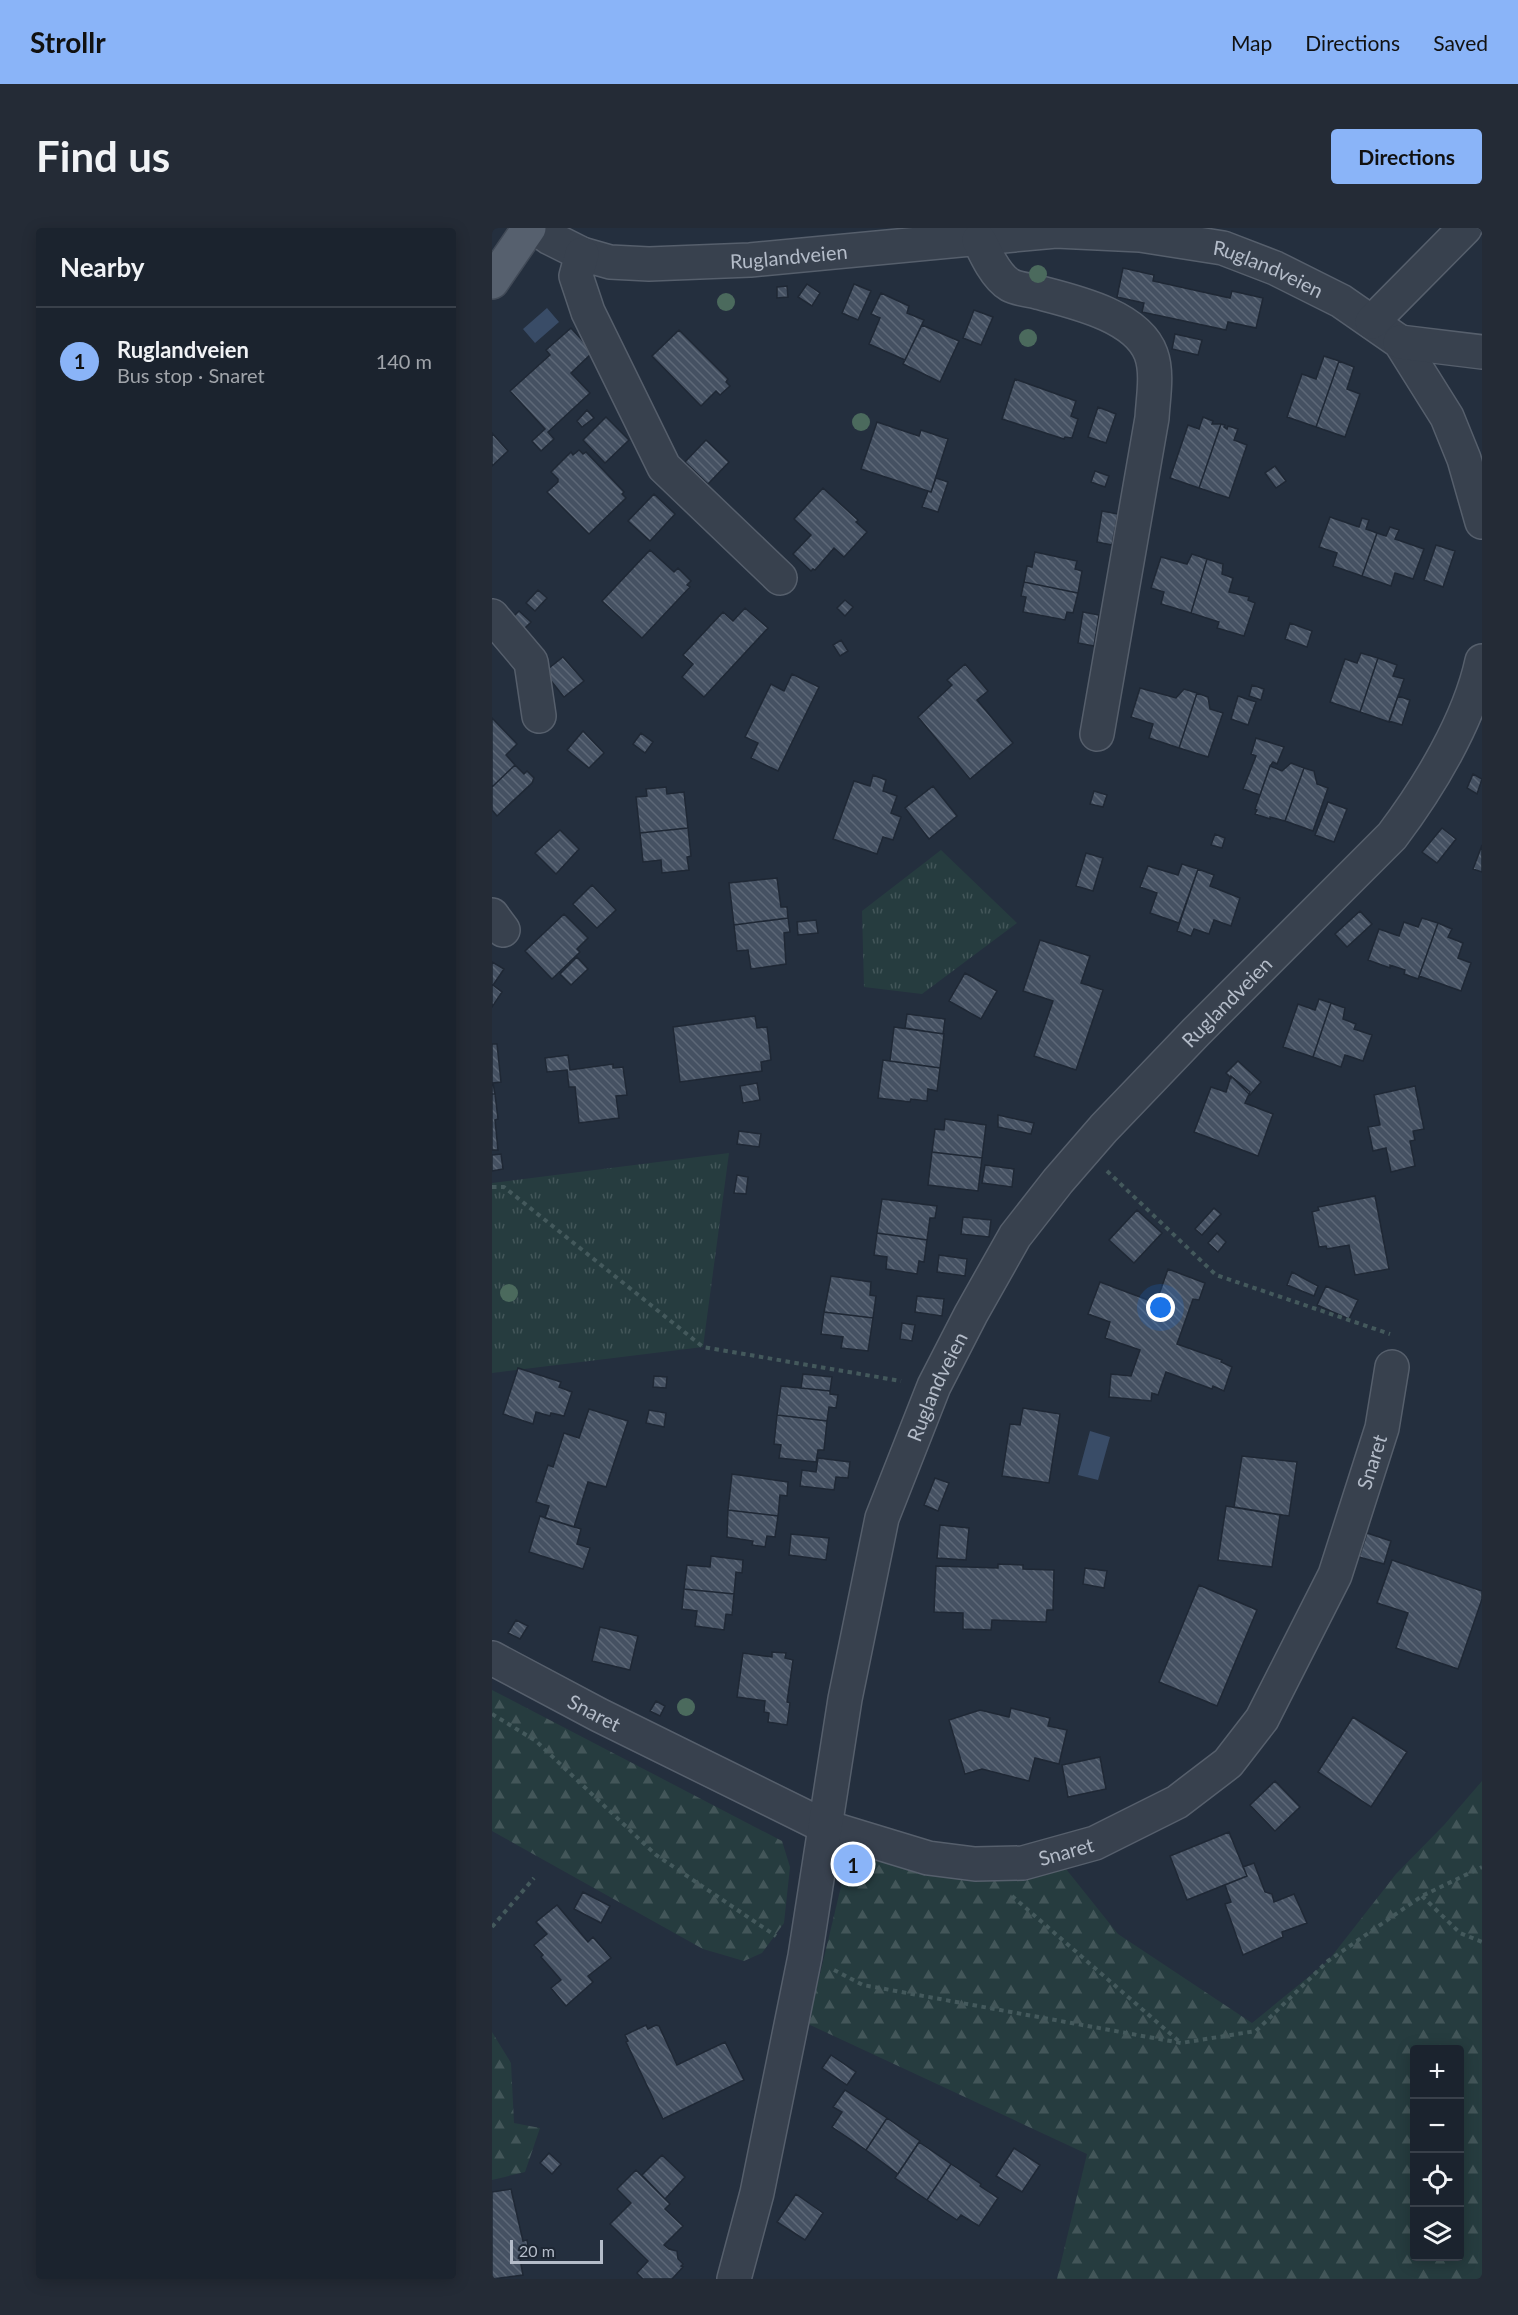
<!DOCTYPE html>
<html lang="en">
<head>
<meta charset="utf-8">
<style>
	:root { --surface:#1b232e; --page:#242b36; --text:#f1f3f6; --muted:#a0a4aa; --line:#39404a; --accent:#8ab4f8 }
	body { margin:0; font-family:Lato,sans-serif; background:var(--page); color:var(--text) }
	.controls { position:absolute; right:18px; bottom:18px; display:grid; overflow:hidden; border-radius:6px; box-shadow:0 3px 15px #0003 }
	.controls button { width:54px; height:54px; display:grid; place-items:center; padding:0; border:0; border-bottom:2px solid var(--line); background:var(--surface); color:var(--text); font:30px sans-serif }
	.scale { position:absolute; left:18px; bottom:15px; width:93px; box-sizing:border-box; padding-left:6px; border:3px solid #b4bcc9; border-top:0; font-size:16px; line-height:21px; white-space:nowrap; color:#b4bcc9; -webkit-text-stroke:4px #1d2633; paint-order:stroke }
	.you { position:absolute; left:669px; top:1080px; width:21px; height:21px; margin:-15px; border:4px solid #fff; border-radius:50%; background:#1a73e8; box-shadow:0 0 0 9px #1a73e833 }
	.badge { display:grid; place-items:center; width:39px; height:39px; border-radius:50%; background:var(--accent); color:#111; font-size:20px; font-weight:700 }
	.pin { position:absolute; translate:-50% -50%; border:3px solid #fff; box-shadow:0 2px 6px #0006 }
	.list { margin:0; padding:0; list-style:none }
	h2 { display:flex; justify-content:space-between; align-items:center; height:78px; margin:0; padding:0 24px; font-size:26px }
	h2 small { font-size:20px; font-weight:400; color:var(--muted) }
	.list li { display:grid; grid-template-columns:39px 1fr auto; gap:18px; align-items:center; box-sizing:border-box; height:108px; padding:0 24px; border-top:2px solid var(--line) }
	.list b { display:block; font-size:22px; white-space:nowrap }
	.list p { margin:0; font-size:20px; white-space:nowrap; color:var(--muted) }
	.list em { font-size:20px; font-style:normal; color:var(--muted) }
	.icon { flex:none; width:33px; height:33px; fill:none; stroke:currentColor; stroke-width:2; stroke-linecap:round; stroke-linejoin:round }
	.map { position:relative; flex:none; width:990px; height:2051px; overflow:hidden; border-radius:6px }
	header { display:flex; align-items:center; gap:36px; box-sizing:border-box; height:84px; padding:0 30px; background:var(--accent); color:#111 }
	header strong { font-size:28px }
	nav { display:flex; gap:33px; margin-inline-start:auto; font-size:21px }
	.intro { display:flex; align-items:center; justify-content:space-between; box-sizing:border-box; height:144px; padding:0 36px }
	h1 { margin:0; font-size:42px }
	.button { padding:15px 27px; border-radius:6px; background:var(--accent); color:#111; font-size:21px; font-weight:700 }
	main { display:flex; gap:36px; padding:0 36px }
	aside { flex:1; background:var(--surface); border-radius:6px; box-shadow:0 3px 15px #0003 }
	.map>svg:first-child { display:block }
	.forest { fill:url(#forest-firs); fill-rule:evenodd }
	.park { fill:url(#park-tufts) }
	.water { fill:#394c67 }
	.building { fill:url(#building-back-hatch); stroke:#1f2835; stroke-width:1.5 }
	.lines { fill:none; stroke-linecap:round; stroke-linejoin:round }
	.minor-casing { stroke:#565f6c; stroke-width:36 }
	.major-casing { stroke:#414a57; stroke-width:36 }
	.path { stroke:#44595c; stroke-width:4; stroke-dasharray:4.5 4.5; stroke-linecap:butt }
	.minor { stroke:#38414e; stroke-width:33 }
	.major { stroke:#56606e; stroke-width:33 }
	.tree { fill:#4b6a5d }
	.labels { text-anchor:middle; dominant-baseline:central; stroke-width:4.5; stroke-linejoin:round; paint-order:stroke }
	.street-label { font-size:20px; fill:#b4bcc9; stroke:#1d2633 }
</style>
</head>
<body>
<header>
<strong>Strollr</strong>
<nav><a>Map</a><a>Directions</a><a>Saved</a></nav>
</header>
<div class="intro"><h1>Find us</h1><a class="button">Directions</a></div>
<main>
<aside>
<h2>Nearby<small></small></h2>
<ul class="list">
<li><span class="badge">1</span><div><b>Ruglandveien</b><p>Bus stop · Snaret</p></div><em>140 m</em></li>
</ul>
</aside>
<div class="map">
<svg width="990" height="2051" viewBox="0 0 990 2051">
	<defs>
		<pattern id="forest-firs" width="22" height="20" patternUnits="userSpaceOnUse" patternTransform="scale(1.5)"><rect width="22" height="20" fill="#263c3f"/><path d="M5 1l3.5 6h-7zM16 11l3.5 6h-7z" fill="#435659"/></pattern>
		<pattern id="park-tufts" width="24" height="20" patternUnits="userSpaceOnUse" patternTransform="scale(1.5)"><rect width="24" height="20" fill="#263c3f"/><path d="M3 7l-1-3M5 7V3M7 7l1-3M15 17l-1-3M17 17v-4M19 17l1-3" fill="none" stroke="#435659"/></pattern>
		<pattern id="building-back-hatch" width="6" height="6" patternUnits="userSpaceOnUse" patternTransform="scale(1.5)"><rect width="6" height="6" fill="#455162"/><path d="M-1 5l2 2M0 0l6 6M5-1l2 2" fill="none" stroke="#5d6877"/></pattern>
	</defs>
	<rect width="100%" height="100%" fill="#242f3e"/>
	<path class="forest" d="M0,1462l290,151 8,26 -6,56 -22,30 -18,8 -41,-12 -211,-118z
		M990,1553v498h-425l30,-125 -279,-130 36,-150 17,-18 76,18 121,-15 60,75 134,89 76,-62 68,-87 48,-49zM922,1822h46v206h-46z
		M0,1804l19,31 3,60 26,5 -15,44 -33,8z"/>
	<path class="park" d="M449,622l76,73 -95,71 -58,-7 -2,-76z
		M237,925l-26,194 -211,26v-190z"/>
	<path class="water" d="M55,80l12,14 -24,21 -12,-14z
		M598,1203l20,6 -12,43 -20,-5z"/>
	<path class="building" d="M631,40l31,7 -1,6 77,17 2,-7 31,7 -7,30 -28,-6 -2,8 -84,-18 2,-9 -27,-6z
		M315,56l13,9 -8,13 -14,-9z
		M362,56l17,7 -13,29 -16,-7z
		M295,58l1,11 -11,1v-11z
		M389,65l28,13 -2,7 17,7 -19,40 -36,-16 11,-26 -9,-4z
		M482,82l19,7 -12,28 -18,-7z
		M430,97l37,16 -19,41 -37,-18z
		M79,100l22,24 -22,21 19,20 -42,39 6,7 -13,12 -9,-10 13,-12 -35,-38 40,-36 -4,-5z
		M187,102l49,49 -2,3 4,4 -10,9 -4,-4 -15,15 -49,-50z
		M683,106l27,6 -4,15 -26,-6z
		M832,128l15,5 -23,66 -29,-10 15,-43 14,5z
		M847,133l15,6 -7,22 13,5 -15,43 -29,-10z
		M523,151l61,22 -5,15 7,3 -6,19 -7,-1 -1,2 -62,-20z
		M606,179l18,7 -10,29 -18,-6z
		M95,182l7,8 -12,9 -5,-6z
		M114,189l23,23 -24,23 -22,-23z
		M711,189l10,4 -1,3h9l-22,64 -29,-10 18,-53 11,4z
		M385,194l42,14 2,-6 27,9 -17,53 -70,-23z
		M729,196l4,1 -1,2 3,2 1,-3 10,3 -4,11 13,5 -18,53 -30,-10z
		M0,205l16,18 -16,15z
		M214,212l23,22 -21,22 -23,-22z
		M87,222l4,4 3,-2 38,40 -2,2 4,4 -37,36 -42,-42 11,-10v-3l-7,-7 20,-20 2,3z
		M783,238l11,15 -10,7 -11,-15z
		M603,243l14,5 -4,11 -14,-5z
		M444,250l12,4 -10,30 -16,-5 6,-16 3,1z
		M331,260l35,32 -2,2 11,10 -23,25 -10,-9 -19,22 -2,-1 -2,2 -18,-17 18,-19 -17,-16z
		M162,266l21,20 -25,27 -22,-20z
		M610,283l16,3 -6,31 -15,-3z
		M838,289l29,10 3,-9 7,2 -3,9 11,4 -15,43 -29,-10 4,-13 -18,-6z
		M898,299l9,3 -4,9 29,10 -11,30 -18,-6 -4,13 -29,-10 15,-43 9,3z
		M944,317l19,6 -12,36 -19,-7z
		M158,322l24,22 4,-4 13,13 -4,4 3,2 -48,51 -40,-37z
		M543,324l42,9 -2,8 7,2 -4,22 -54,-11 3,-16 5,1z
		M700,326l15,5 -16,54 -30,-9 3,-12 -13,-4 10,-31 26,7z
		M715,331l16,5 -1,10 11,4 -4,14 20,5 -1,3 7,3 -11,33 -27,-8 2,-6 -28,-9z
		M532,354l54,11 -5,20 -6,-1 -2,8 -42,-8 3,-15 -5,-1z
		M46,362l9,8 -12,13 -9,-8z
		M353,372l8,7 -8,9 -8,-8z
		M253,380l23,20 -64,69 -22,-20 11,-13 -10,-9 40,-43 10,9z
		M27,383l12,11 -10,10 -11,-12z
		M591,384l16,3 -5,31 -16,-3z
		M798,395l22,8 -5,16 -22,-8z
		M349,412l7,11 -8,5 -7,-11z
		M869,425l17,5 -18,54 -30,-10 15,-43 12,4z
		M71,429l21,24 -20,16 -20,-25z
		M886,430l19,7 -4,11 11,3 -15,43 -29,-10z
		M473,436l23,27 -11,9 36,43 -43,36 -52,-62 34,-32 -5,-5z
		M300,446l27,13 -41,84 -27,-13 7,-15 -13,-6 26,-53 13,7z
		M760,457l12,4 -3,11 -12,-4z
		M648,460l36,10 8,-9 13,4 -18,55 -30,-10 4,-14 -22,-7z
		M705,465l11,4 2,12 13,4 -15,44 -29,-9z
		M746,468l18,6 -8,23 -17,-6z
		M906,468l12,4 -8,25 -13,-4z
		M0,490l25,26 -11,11 9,10 -23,22z
		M91,503l21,22 -15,15 -22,-18z
		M149,505l12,9 -8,11 -12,-9z
		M764,510l28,9 -7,17 -4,-2 -3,4 -10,29 -17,-6 13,-33 -5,-2z
		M799,535l13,5 -19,53 -15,-4v2l-15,-5 2,-4 -2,-1 15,-43 12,5z
		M23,537l9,9 3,-3 7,7 -2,5 -35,33 -5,-6v-23z
		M812,540l10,3 3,13 11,4 -15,43 -28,-10z
		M981,546l9,5 -5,15 -10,-6z
		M381,547l13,5 -3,11 14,5 -6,17 10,4 -8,23 -10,-3 -6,17 -44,-15 21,-58 16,5z
		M441,558l24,30 -28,23 -24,-31z
		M174,559l1,7 17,-2 4,36 -48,5 -4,-36 11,-1 -1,-7z
		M602,563l13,4 -4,12 -13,-3z
		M836,574l19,7 -13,33 -19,-7z
		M196,600l3,28 -4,1 2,13 -27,3 -1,-13 -18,2 -3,-29z
		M950,600l14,11 -19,24 -15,-11z
		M68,602l19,19 -23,25 -21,-21z
		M723,606l10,4 -3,10 -11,-3z
		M990,617v27l-9,-3z
		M594,625l17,5 -10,33 -17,-5z
		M690,636l16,5 -19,54 -29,-10 7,-20 -17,-6 8,-21 30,9z
		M706,641l16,6 -4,11 30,12 -9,28 -17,-6 -5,14 -15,-5 -3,7 -14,-5z
		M285,650l4,29h6l1,11 -54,7 -5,-42z
		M100,657l24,25 -19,18 -24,-24z
		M868,683l12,13 -25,23 -12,-13z
		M72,686l24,24 -11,11 3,3 -28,27 -27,-28z
		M296,690l2,14 -6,1 2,31 -35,5 -3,-19 -11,1 -3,-26z
		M930,690l16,5 -20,56 -14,-5 1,-4 -15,-5v3l-22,-8 11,-31 20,7 5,-14 14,5z
		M324,692l2,13 -20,2 -1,-13z
		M946,695l14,6 -4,8 15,6 -5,15 13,5 -10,28 -42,-15z
		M548,712l50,16 -9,27 22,7 -27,80 -42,-14 19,-55 -30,-10z
		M85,729l11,12 -17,16 -11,-11z
		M0,734l12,7 -11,16 9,7 -10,15z
		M473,745l32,18 -16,28 -32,-18z
		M827,771l12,4 -18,54 -30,-10 15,-43 17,6z
		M839,775l14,5 -2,11 13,5 -2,5 18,6 -9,26 -18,-6 -4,12 -28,-10z
		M415,786l38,5 -2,15 -38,-6z
		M263,788l2,12 10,-1 4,33 -10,2 1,9 -82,11 -7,-55z
		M402,799l50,7 -4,34 -50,-7z
		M0,816h5l4,38 -8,1 2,11h-3z
		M76,827l2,15 43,-6v4l10,-1 4,28 -11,1 3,22 -40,5 -4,-36h-6l-2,-17 -20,2 -2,-14z
		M391,832l57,8 -3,23 -9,-2 -1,12 -16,-2 -1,3 -32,-4z
		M746,833l23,21 -11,13 -19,-19v2l-5,-5z
		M739,848l19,16 -5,11 28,11 -15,42 -64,-24 17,-45 15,5z
		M265,855l3,17 -17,3 -3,-17z
		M923,858l9,43 -11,2 2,9 -5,1 5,25 -24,6 -5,-24 -13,3 -5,-24 12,-2 -6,-30z
		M0,866h3l3,25 -3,1 3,30h-6z
		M506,887l36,8 -3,11 -33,-7z
		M453,891l41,6 -4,33 -50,-6 3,-23 9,1z
		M247,903l22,3 -2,13 -22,-3z
		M440,924l50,6 -4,33 -50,-6z
		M9,926l2,15 -11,2v-16z
		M493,937l29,4 -2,18 -30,-4z
		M245,947l11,2 -2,17 -12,-1z
		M883,968l14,73 -34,6 -6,-30 -22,4 -1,-3 -7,1 -7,-35 7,-2 -1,-3z
		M390,971l55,7 -2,12h-5l-3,22 -50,-7z
		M722,980l7,6 -19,21 -7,-6z
		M645,982l25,23 -28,30 -25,-23z
		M471,989l28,3 -2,17 -28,-3z
		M385,1005l50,7 -3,22 -5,-1 -2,13 -31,-5 1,-12 -13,-2z
		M725,1005l9,9 -8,10 -10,-9z
		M447,1027l28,4 -2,17 -28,-4z
		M676,1041l37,14 -6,17 -6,-1 -16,45 45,16 -1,2 11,5 -8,24 -11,-5 -1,3 -46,-17 -8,23 -6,-2 -1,8 -42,-4 2,-23 20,2 9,-26 -35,-12 5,-16 -22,-8 12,-32 56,21z
		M800,1044l26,14 -4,10 -27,-11z
		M339,1048l40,6 -1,13 6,1 -3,22 -49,-6z
		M834,1058l32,14 -9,19 -32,-14z
		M425,1068l27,3 -2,17 -27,-4z
		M332,1084l49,6 -5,33 -27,-3 2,-11 -22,-3z
		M410,1095l13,2 -3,16 -12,-2z
		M26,1140l43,14 -2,5 13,5 -8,24 -13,-3 -1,3 -14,-4 -3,12 -30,-10z
		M311,1146l29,3 -2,14 -29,-3z
		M162,1148l13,1 -1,11 -13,-1z
		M289,1158l49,5v3l8,1 -2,13 -7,-1 -2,14 -50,-6z
		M531,1180l37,6 -11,69 -47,-7 8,-52 10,1z
		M97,1181l39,12 -22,66 -18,-5 -14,45 -29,-9 4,-12 -13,-4 12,-37 5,2 11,-34 15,5z
		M157,1182l17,3 -2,14 -18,-4z
		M285,1187l50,6 -3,29h-6l-2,12 -37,-4 2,-13 -7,-1z
		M750,1228l55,6 -8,54 -55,-9z
		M326,1230l32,4 -2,16 -12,-1 -2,13 -34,-4 2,-16 14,2z
		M240,1246l56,8 -1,14 -7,-1 -2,21 -50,-6z
		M443,1250l14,5 -11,28 -14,-6z
		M734,1278l54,9 -8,52 -54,-7z
		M236,1282l50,6 -3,21 -8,-1 -2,11 -13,-2 1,-4 -26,-4z
		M48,1288l41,13 -4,15 13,4 -7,21 -54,-17z
		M448,1297l29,3 -3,32 -29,-2z
		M875,1305l24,8 -7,23 -25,-7z
		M299,1306l38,4 -3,22 -37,-5z
		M219,1328l32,4 -1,13 -6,-1 -2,22 -50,-5 3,-24 23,2z
		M900,1332l90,31v8l-24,70 -62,-21 12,-35 -31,-10z
		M506,1336l25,1v4l31,1 -1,40h-6l-1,12 -54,-2 -1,10 -28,-1v-16l-29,-1 2,-46 62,2z
		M593,1340l22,3 -3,17 -21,-4z
		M707,1357l58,25 -40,96 -58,-24z
		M192,1361l50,5 -2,21 -6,-1 -2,16 -29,-4 2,-15 -15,-2z
		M24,1392l12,6 -8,13 -12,-6z
		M108,1399l38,9 -8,34 -38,-9z
		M280,1424l14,1 -1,5 8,2 -6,42 3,1 -3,22 -19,-3 1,-9 -5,-1 1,-11 -28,-4 6,-44 29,4z
		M164,1473l9,5 -5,10 -10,-5z
		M519,1480l39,10 -2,8 19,4 -8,34 -24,-6 -6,23 -47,-12 -17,5 -16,-54 31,-10 29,7z
		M861,1489l54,35 -36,55 -53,-35z
		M608,1529l6,32 -38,8 -6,-32z
		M783,1553l25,26 -25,24 -25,-26z
		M737,1604l18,44 -60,24 -17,-44z
		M762,1635l11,29 7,2 2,8 20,-8 13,29 -25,9 1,5 -40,18 -18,-51 6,-2 -6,-17 22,-9 -4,-9z
		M91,1664l27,14 -9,17 -27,-14z
		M65,1677l31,37 5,-5 18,21 -23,18 5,6 -27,24 -15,-18 10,-8 -20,-23 2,-2 -9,-10 13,-11 -11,-12z
		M154,1797l2,4 8,-4 3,1 18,39 48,-23 19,38 -81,39 -37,-77 2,-1 -3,-6z
		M339,1827l25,17 -9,13 -25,-17z
		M353,1862l42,28 -21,32 -34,-23 10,-15 -9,-5z
		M395,1890l33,23 -22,33 -32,-24z
		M427,1914l32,22 -24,36 -32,-22z
		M522,1920l26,17 -18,27 -26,-16z
		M57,1925l12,11 -9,10 -12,-11z
		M170,1927l23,22 -20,22 -23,-24z
		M459,1936l30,20 -1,2 18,12 -19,28 -18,-11 -4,5 -30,-20z
		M144,1942l34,34 -5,5 18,17 -19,19 5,4 8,2 1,8 5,5 -2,2 2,1 -11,12h-29l-6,-6 11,-12 -38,-37 21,-21 -14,-14z
		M19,1961l12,52 4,-1 3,17 -10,2 3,16 -31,4v-87z
		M304,1966l27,19 -18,27 -28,-18z"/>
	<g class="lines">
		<defs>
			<g id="minor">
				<path id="s1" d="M44,0l14,10 32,16 28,8 39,2 101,-4 306,-29 84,4 83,13 52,20 66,33 59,41 47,75 17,42 18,63"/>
				<path d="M487,12c6,13 17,37 31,45 7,4 19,5 27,7 34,9 100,23 114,62 7,19 2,45 1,64l-55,316"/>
				<path d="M90,26l-6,22 12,36 76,155 116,111"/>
				<path d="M880,94l93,-94"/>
				<path d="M908,114l82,10"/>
				<path d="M0,388l39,46 8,54"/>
				<path d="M0,687l11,15"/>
				<path id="s2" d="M0,1430l107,57 227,112 102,31 47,6 48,-1 72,-20 82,-41 51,-39 34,-44 73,-144 47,-147 10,-61"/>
				<path id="s3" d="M242,2051l23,-86 48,-237 40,-257 37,-181 52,-132 37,-72 44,-78 43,-55 46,-53 92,-96 196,-196c37,-49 77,-115 90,-175"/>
			</g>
			<path id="major" d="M0,54l37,-54"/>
		</defs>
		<use href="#minor" class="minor-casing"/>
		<use href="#major" class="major-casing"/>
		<path class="path" d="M615,943l109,104 174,59
			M0,959h12l199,160 198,34
			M0,1486l44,27 120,114 120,81
			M520,1668l169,147
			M930,1668l38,37 22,9
			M0,1699l42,-49
			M342,1742l29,15 318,58 75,-12 72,-70 94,-65 60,-29"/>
		<use href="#minor" class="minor"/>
		<use href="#major" class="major"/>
	</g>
	<g class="tree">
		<circle cx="546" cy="46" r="9"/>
		<circle cx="234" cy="74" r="9"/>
		<circle cx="536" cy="110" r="9"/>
		<circle cx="369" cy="194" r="9"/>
		<circle cx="17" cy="1065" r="9"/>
		<circle cx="194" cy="1479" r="9"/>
	</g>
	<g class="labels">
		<g class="street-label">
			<text stroke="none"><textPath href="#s1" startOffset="261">Ruglandveien</textPath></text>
			<text stroke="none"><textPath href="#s1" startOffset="747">Ruglandveien</textPath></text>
			<text stroke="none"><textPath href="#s3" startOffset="1404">Ruglandveien</textPath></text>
			<text stroke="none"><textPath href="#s3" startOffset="918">Ruglandveien</textPath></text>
			<text stroke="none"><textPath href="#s2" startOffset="1143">Snaret</textPath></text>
			<text stroke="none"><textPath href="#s2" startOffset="116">Snaret</textPath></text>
			<text stroke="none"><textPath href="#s2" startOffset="621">Snaret</textPath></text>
		</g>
	</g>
</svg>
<div class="controls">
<button>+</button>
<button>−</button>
<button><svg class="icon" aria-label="locate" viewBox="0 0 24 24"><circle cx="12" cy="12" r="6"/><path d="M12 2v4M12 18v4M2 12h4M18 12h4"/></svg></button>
<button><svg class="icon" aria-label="layers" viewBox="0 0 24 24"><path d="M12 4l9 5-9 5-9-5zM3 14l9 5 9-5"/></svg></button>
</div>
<div class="scale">20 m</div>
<div class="you"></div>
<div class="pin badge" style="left:361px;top:1636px">1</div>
</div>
</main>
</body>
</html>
